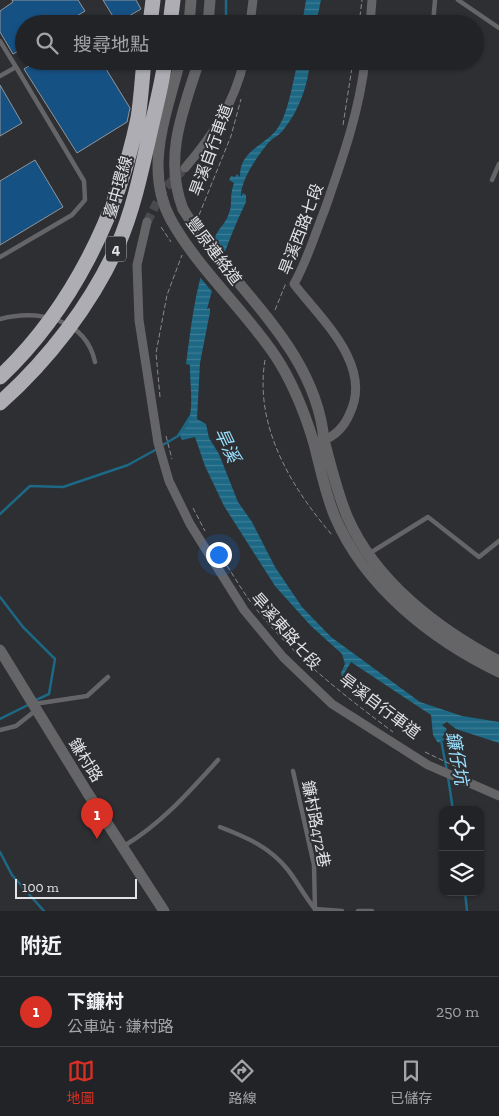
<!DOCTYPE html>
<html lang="zh-TW">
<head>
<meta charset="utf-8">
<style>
	:root { --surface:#222326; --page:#2e2f32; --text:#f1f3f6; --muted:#a2a4a7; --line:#3f4043; --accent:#d93025 }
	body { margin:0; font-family:"Zilla Slab","Noto Sans TC",serif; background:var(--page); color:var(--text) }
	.controls { position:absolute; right:15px; bottom:15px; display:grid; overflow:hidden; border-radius:10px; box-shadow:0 1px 4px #0004 }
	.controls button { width:45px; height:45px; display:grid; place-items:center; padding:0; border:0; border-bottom:1px solid var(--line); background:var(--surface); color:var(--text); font:25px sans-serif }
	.scale { position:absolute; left:15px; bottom:12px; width:122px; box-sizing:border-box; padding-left:5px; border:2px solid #e2e3e6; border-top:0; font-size:14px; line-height:18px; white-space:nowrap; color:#e2e3e6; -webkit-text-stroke:4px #2d2f33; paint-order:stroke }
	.you { position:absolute; left:218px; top:554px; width:18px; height:18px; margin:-12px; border:4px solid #fff; border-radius:50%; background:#1a73e8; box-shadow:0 0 0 8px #1a73e833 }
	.badge { display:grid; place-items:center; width:32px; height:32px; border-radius:50%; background:var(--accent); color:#fff; font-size:16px; font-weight:700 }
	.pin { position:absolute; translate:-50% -41px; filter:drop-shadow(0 1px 2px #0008) }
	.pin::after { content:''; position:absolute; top:26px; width:18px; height:15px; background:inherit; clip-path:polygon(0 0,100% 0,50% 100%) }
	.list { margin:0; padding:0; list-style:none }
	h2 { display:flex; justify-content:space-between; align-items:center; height:65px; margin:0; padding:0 20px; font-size:21px }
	h2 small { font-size:16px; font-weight:400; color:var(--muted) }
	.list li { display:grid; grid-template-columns:32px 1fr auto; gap:15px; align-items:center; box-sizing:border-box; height:70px; padding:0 20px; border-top:1px solid var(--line) }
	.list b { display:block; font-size:19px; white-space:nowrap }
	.list p { margin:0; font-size:16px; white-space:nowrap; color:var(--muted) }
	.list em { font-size:16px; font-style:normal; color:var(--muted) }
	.icon { flex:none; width:28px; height:28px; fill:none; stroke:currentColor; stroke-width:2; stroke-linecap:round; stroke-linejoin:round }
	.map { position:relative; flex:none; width:499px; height:911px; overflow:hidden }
	.search { position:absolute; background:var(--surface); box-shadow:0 1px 4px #0004; left:15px; right:15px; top:15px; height:55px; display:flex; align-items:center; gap:12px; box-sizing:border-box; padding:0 18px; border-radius:28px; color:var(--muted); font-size:19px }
	.sheet { height:135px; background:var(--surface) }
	nav { display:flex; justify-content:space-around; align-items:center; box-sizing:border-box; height:70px; border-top:1px solid var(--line); background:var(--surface); font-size:14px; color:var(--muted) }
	nav a { display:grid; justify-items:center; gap:2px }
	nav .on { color:var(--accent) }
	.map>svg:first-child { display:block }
	.water { fill:url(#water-rules) }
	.pier { fill:#2d2f33 }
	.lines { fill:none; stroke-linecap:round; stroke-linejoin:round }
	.stream { stroke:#1d6884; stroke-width:2.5 }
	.building { fill:#165184; stroke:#91959a }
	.minor-tunnel { stroke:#484a4e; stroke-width:9; stroke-dasharray:9 4.5; stroke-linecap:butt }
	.path { stroke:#898a8e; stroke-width:1; stroke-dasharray:5 2.5; stroke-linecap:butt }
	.service { stroke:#656467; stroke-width:4.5 }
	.minor { stroke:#656467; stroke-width:9 }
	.tertiary { stroke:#656467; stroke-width:11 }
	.motorway { stroke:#aeadb3; stroke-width:15 }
	.tertiary-bridge { stroke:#656467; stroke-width:11 }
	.motorway-bridge { stroke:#aeadb3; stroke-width:15 }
	.labels { text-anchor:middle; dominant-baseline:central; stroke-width:4; stroke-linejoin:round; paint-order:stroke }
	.shield { fill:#2d2f33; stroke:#acadb0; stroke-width:1 }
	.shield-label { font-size:15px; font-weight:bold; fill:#e2e3e6 }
	.street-label { font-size:16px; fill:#e2e3e6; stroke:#2d2f33 }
	.water-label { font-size:18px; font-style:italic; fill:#99defc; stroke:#2d2f33 }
</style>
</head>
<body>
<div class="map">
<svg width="499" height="911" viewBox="0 0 499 911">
	<defs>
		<pattern id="water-rules" width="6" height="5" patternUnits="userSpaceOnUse" patternTransform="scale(1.25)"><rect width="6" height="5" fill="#1d6884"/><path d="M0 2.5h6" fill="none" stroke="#3e7d95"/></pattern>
	</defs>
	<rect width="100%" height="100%" fill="#2d2f33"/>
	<path class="water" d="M306,0h15l-5,24h-14z
		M298,61h12c-2,25 -11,49 -26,68 -4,6 -10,8 -15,13 -10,12 -29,38 -28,55l2,-4 3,2v7c-17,35 -29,70 -39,107l3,-1v4l-10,51 -3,56 9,5 3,14 10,16 19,48 14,20 23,45 27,40 29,30 89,65 42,14 37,6v21l-43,-14 -9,-7 -5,3 5,4 -5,9 4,1 -8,4 -5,-8 -2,-20 -80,-53 -9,15 -1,-4 4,-9 -3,-10 -31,-28 -36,-40 -51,-80 -19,-40 -10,-29 -13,3 -3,-6c19,-14 10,-48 11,-69l-4,-1c6,-43 10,-90 31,-131 4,-7 10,-12 12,-20 4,-9 0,-17 5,-30l-5,-3 2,-4 4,1 2,-3 3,3c-1,-28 27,-31 39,-51 10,-16 14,-46 19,-65z"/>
	<path class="pier" d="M213,236l13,17 -12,41 -15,-18z"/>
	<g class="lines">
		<path class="stream" d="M226,16v-16
			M161,446l17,-10 12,-19
			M0,514l30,-28 33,1 65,-22 29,-16
			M0,597l23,30 32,32 -6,35 -15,7
			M0,719l30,-15
			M441,740l6,31
			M448,777l5,33
			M0,852l12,23 32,36
			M465,892l2,19"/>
	</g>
	<path class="building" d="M12,0h66l7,11 -21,13h-40v24l-11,6 -13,-22v-21l13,-9z
		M103,0h33l5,9 -24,14z
		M37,61h81l-12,8 24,39 -3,14 -50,31 -53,-84z
		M0,85l22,38 -22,13z
		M35,160l28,47 -63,38v-64z"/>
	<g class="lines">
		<path class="minor-tunnel" d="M147,222l17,-33 21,-21"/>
		<path class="path" d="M359,24l3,-24
			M343,125l10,-64
			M199,215l32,-79 10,-37
			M161,227l10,15
			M275,310l11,-27
			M265,360c-11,66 26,127 67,175
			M160,397l-4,-44 11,-58 15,-40
			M166,436l6,23
			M193,508l12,23
			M223,560c10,14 19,31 30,45 39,50 89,89 140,127
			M425,752l42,20"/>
		<path class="service" d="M458,0l41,28
			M433,24l2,-24
			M0,41l16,26 -16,9
			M492,180l7,-16
			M0,257l72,-42 13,-15 -1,-19 -68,-114
			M0,319c38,-10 86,0 95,43
			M370,553l58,-36 51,40 20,-16
			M34,704l53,-8 21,-19
			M0,730l16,-4 19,-15
			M293,771l21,94 1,45
			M220,827c26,10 50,20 68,43 10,13 17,27 27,39l27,2
			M124,846c38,-23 65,-54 94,-86
			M358,911h14"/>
		<path class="minor" d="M250,24l3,-24
			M370,24l2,-24
			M185,168c28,-33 49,-64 59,-107
			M147,222l-10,43 2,55 19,123 11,38 21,43 54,86 39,47 49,47 96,61 71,31
			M324,440c13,-5 21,-15 26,-27 23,-48 -29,-94 -56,-129 13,-23 21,-50 31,-75 17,-49 34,-96 40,-148"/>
		<path class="tertiary" d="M189,24l2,-24
			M208,24l2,-24
			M183,209c-20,-51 0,-99 16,-148
			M171,220c-28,-51 -4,-107 9,-159
			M313,440c7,26 12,53 22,77 30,70 97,123 164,155
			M324,440c7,26 13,52 23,76 28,65 91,113 152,145
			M0,650l87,142 77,119"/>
		<path class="motorway" d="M150,24l3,-24
			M170,24l3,-24"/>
		<path class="tertiary-bridge" d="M183,209c46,77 132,136 141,231
			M171,220c28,50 73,89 105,137 17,26 28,54 37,83"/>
		<path class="motorway-bridge" d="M0,377c72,-68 118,-163 138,-259 3,-18 4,-38 6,-57
			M0,403c48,-43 91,-98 118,-158 16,-37 24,-77 33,-117 5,-22 11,-44 14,-67"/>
	</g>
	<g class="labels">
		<rect class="shield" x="106" y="236.5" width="20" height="25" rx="4"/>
		<g class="shield-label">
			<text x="116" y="249">4</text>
		</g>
		<g class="street-label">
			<text transform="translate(211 150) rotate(-70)">旱溪自行車道</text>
			<text transform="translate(118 187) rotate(-74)">臺中環線</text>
			<text transform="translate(301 229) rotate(-69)">旱溪西路七段</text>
			<text transform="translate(214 251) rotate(53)">豐原連絡道</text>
			<text transform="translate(286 631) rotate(49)">旱溪東路七段</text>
			<text transform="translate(380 706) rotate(37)">旱溪自行車道</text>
			<text transform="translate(86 760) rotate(58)">鎌村路</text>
			<text transform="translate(316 824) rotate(79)">鐮村路472巷</text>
		</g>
		<g class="water-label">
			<text transform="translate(227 445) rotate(65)">旱溪</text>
			<text transform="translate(457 758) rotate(80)">鐮仔坑</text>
		</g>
	</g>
</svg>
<div class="controls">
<button><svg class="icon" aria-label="locate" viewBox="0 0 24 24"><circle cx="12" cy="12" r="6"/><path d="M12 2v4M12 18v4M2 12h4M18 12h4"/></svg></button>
<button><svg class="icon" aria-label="layers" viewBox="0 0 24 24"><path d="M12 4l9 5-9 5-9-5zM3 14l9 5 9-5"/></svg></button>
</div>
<div class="scale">100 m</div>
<div class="you"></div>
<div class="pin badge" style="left:97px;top:839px">1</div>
<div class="search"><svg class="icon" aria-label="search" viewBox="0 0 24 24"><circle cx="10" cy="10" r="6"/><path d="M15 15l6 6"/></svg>搜尋地點</div>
</div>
<section class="sheet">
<h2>附近<small></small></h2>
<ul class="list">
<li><span class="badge">1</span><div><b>下鐮村</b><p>公車站 · 鎌村路</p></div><em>250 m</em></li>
</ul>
</section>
<nav>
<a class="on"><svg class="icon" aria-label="map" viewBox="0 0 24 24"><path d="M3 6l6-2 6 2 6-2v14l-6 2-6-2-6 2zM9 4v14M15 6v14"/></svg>地圖</a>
<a><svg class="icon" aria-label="directions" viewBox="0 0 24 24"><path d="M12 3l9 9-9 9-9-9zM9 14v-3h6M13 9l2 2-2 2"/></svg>路線</a>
<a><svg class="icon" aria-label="saved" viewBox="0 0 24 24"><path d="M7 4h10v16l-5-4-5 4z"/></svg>已儲存</a>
</nav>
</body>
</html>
